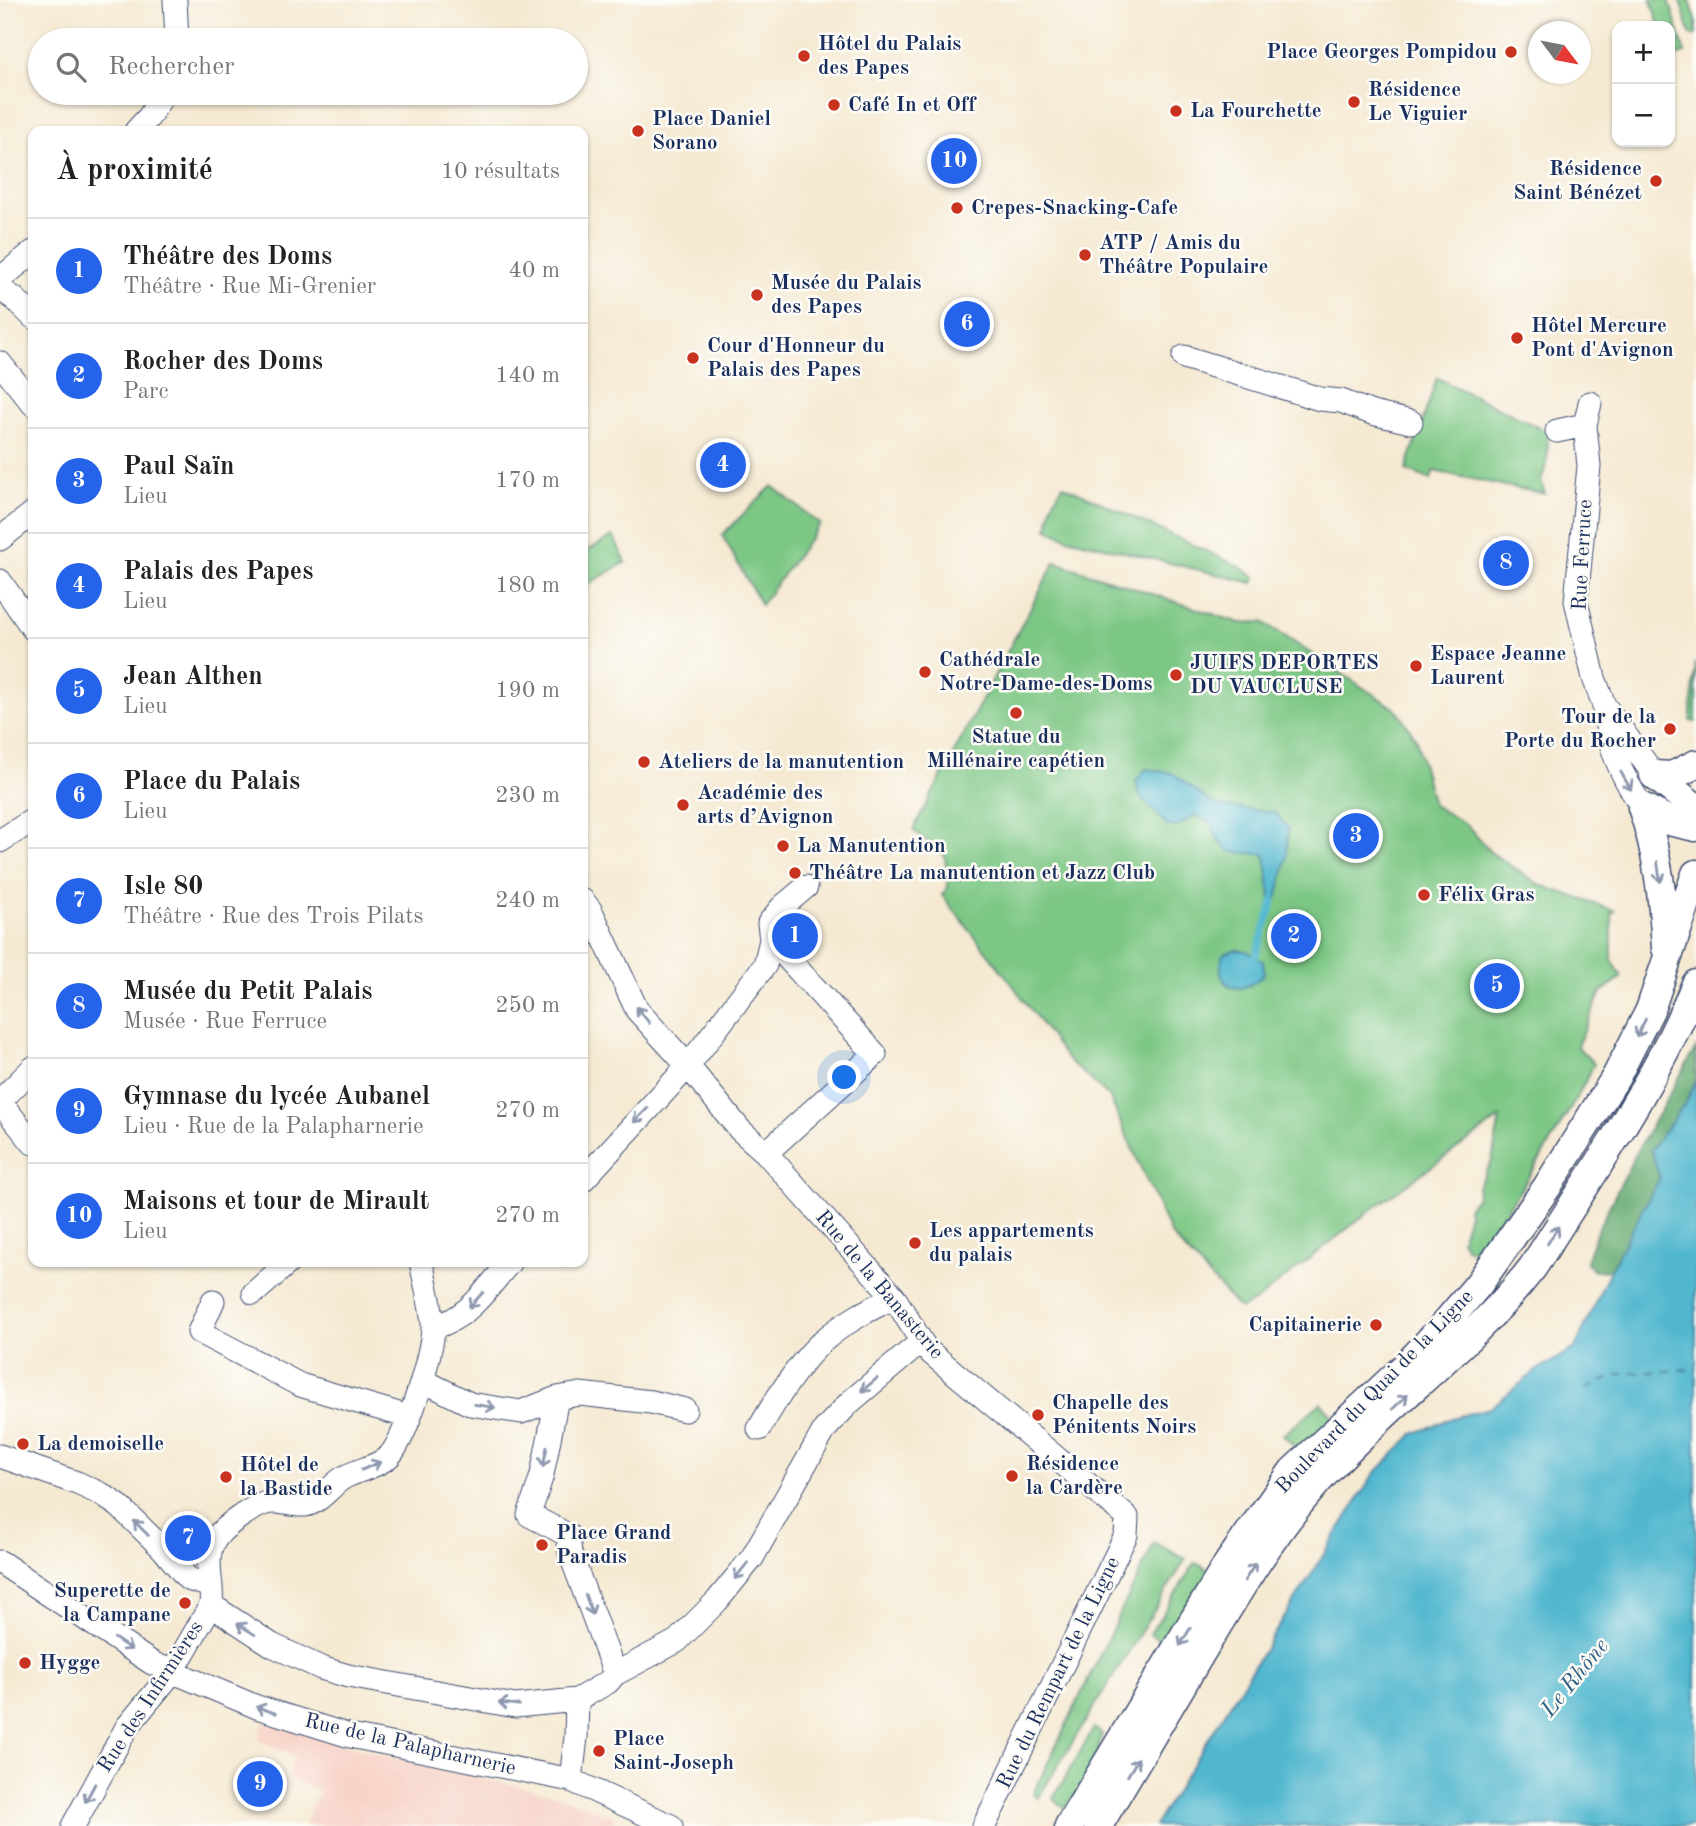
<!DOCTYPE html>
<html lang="fr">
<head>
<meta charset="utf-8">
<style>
	:root { --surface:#fff; --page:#f2f2f2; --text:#222; --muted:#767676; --line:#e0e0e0; --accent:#2563eb }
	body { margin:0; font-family:"Old Standard TT",serif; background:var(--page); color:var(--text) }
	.controls { position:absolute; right:21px; top:21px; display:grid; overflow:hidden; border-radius:14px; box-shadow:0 2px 5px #0004 }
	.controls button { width:63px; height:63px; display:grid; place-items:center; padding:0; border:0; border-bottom:2px solid var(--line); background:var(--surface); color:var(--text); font:35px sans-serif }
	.compass { position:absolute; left:1528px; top:21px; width:63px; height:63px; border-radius:50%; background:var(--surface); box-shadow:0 2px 5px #0004; rotate:122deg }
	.you { position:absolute; left:845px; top:1078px; width:24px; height:24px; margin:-18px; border:5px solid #fff; border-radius:50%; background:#1a73e8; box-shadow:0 0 0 10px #1a73e833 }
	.badge { display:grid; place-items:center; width:46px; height:46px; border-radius:50%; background:var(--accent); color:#fff; font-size:23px; font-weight:700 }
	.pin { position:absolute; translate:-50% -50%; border:4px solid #fff; box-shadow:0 2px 7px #0006 }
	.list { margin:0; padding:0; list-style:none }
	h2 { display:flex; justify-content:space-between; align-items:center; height:91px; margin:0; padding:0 28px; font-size:30px }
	h2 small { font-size:23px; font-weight:400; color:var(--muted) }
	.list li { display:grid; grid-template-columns:46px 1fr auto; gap:21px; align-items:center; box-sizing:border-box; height:105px; padding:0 28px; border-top:2px solid var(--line) }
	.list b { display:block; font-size:26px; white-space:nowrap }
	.list p { margin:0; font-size:23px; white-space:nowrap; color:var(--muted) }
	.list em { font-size:23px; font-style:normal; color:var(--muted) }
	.icon { flex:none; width:38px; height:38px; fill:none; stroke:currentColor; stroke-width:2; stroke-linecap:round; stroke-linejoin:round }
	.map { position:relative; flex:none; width:1696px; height:1826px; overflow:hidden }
	.search { position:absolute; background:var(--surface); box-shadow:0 2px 5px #0004; left:28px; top:28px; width:560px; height:77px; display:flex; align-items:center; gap:18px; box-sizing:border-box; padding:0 24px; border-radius:38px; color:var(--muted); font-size:26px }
	.panel { position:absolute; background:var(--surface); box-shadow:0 2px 5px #0004; left:28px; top:126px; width:560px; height:1141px; border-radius:14px }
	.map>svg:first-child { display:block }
	.built { fill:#f7d1c6 }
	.green { fill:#7dc785; stroke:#4c7b72; stroke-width:2 }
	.forest { fill:#66ac72; stroke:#406e68; stroke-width:2 }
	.water { fill:#51b7cf; stroke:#367396; stroke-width:2 }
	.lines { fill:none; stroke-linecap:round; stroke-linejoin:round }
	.stream { stroke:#51b7cf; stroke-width:7 }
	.ferry { stroke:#2e5f86; stroke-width:2; stroke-dasharray:9 7; stroke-linecap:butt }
	.minor-casing { stroke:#3c4b6f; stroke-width:25 }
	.major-casing { stroke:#3c4b6f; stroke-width:31 }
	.minor { stroke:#fff; stroke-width:23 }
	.major { stroke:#fff; stroke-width:28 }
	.oneway { stroke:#8d97ae }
	.poi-dot { fill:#c8321e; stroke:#fdfcf7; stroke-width:2.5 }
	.labels { text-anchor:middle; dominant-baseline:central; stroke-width:5; stroke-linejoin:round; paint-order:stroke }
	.poi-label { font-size:21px; font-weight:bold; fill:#1b2f5e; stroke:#fdfcf7; text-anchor:start }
	.street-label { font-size:21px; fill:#1b2f5e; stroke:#fdfcf7 }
	.water-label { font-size:23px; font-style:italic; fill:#2e5f86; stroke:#fdfcf7 }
</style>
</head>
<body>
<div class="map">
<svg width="1696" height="1826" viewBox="0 0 1696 1826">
	<rect width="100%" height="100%" fill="#fdfcf7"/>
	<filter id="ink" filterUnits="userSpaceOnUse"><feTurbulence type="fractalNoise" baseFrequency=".0143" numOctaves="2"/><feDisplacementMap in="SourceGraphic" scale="14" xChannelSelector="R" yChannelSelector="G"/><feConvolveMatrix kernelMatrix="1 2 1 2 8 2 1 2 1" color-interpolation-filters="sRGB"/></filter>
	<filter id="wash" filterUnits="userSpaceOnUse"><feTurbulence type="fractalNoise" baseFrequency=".00686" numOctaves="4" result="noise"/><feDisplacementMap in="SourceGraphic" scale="28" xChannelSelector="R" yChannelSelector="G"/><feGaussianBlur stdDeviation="1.57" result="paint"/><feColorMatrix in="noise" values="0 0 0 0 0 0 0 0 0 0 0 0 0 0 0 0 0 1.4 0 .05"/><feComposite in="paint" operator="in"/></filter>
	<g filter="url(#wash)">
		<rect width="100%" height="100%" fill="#f5e9d2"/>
		<path class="built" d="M263,1722l137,38 151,34 63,22 -2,10h-308l15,-35 -32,-15 8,-20 -37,-16z"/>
		<path class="green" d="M1651,0h18l16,53 -15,4v-31h-11z
			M1680,0h10l6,21v14l-4,1 -2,-3z
			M1437,378l111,54 -1,31 -6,18 4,13 -112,-23 -2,9 -25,-10z
			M1063,485l176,81 16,11 -2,6 -186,-45 -19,-9 4,-25z
			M772,486l48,38 -59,81 -39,-70z
			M613,536l13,26 -43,25v-34z
			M1055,562l185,61 23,-1 134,88 19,29 17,66 34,20 23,27 50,33 75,26 -3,2v47l10,17 -21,15 -24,54 17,18c-33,66 -73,127 -115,186l-11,-1 -7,-9 8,-26 -2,-5 10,-12 1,-10 14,-26 8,-43 -124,88 -120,95 -16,8 -69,-74 -62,-139 -42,-37 -55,-75 -70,-89 6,-7 -3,-32 -32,-26z
			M1696,662v60l-6,-1z
			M1321,1403l13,15 -33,35 -18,-18z
			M1154,1543l32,16 -148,239 -5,-4z
			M1195,1563l11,5 5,6 -22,38 -30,28 -9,-6z
			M1094,1728l8,6 -9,36 -27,38 -13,-9z"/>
		<path class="forest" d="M1696,1048v33l-9,20 -36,49 9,28 -50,92 -16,1 -8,-10 10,-28 41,-82z"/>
		<path class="water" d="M1146,769l26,4 40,30 13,4 49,5 14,16 -1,30 -10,41h-6l-6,-45 -34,-2 -11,-9 -10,-21 -15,-7 -19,12 -9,-2 -28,-30 -3,-14z
			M1235,950l12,1 16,10 1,12c-9,13 -33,24 -42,3 -3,-7 -1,-15 1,-22z
			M1696,1081v745h-542l220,-352 39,-40 39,-16 38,-10 47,-38 38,-22 35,-78 50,-92 -9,-28 36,-49z"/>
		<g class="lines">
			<path class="stream" d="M1256,955l18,-56"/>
			<path class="ferry" d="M1586,1388l35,-14 75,-5"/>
		</g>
	</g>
	<g filter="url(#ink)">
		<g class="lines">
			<defs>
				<path id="minor" d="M175,0l2,40
					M136,131l13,-14 15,-24
					M0,279l33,-27
					M0,289l15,10 18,18
					M1184,357l136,42 21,2 31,12 39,9
					M0,363l33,41
					M1590,403l-5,22 4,41 -13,135 18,77 10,27 50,70
					M1557,431l28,-6
					M0,539l33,-26
					M0,581l33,48
					M1604,708c5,40 16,65 38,99
					M0,841l33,-21
					M583,901l8,10 46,99 51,56 52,64 26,23 128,144 32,52 201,168 -1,18 -142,291
					M0,1101l33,-33
					M0,1102l33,41
					M766,1153l109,-99 -104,-114
					M583,1180l105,-114 77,-101 6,-25 -2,-17 13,-16 24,-20
					M254,1293l35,-31
					M213,1301l-14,31 101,53 109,32
					M434,1327c35,-9 53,-39 76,-65
					M422,1380l48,24 51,8 36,-14 23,-4 71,8 34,8
					M557,1398l-15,77 -13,40 39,20 2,18 45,121
					M759,1429c16,-28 41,-68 65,-89 21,-18 46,-31 70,-43
					M0,1456l77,27 24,11 18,12 44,43 25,30 23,7
					M0,1562l152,101 105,44 93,29 221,44 100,46
					M211,1605l61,40 49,23 27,8 167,30 62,-6 31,-18 7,-8 62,-33 40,-40 35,-43 73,-129 25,-27 71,-60
					M571,1780l5,-43 1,-37
					M73,1826l54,-99 46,-56 38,-66c3,-22 -9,-47 5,-67 8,-12 42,-36 57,-36 10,0 21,4 32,3 15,-2 26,-20 38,-27 14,-8 31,-10 44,-20 18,-13 48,-111 46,-134 -2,-20 -8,-42 -12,-62"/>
				<path id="major" d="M1654,775l42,33
					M1654,775l18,1 24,-12
					M1642,807c16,46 21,92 24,141
					M1642,807l27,14 27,6
					M1069,1826l160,-264 64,-91 115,-107 35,-38 35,-41 69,-98 69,-110 34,-67 46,-136
					M1098,1826c32,-55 66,-110 98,-165 40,-67 80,-135 133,-192 66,-71 145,-126 204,-202 58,-92 122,-183 163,-283"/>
			</defs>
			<use href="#minor" class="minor-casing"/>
			<use href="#major" class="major-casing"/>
			<use href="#minor" class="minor"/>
			<use href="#major" class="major"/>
		</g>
		<defs><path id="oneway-shaft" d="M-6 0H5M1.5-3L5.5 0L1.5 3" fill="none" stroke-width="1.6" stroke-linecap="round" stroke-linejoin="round" transform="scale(1.75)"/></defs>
		<g class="oneway">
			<use href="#oneway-shaft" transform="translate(1626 781) rotate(60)"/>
			<use href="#oneway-shaft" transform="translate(1659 872) rotate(81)"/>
			<use href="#oneway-shaft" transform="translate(643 1015) rotate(-128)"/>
			<use href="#oneway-shaft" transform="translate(1641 1028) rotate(117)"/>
			<use href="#oneway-shaft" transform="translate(641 1115) rotate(134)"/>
			<use href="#oneway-shaft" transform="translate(1553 1235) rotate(-58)"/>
			<use href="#oneway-shaft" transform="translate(476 1300) rotate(132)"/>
			<use href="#oneway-shaft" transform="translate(869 1385) rotate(140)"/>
			<use href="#oneway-shaft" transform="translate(1400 1402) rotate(-43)"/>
			<use href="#oneway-shaft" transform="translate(485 1406) rotate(9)"/>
			<use href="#oneway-shaft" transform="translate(545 1457) rotate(101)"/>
			<use href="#oneway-shaft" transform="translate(371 1466) rotate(-23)"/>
			<use href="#oneway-shaft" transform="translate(141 1528) rotate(-135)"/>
			<use href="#oneway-shaft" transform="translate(741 1571) rotate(129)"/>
			<use href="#oneway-shaft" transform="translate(1250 1572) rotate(-57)"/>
			<use href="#oneway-shaft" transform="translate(589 1605) rotate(70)"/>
			<use href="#oneway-shaft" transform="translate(246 1629) rotate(-148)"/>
			<use href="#oneway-shaft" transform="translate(1185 1637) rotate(121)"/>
			<use href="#oneway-shaft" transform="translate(123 1644) rotate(34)"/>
			<use href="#oneway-shaft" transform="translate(509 1704) rotate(-174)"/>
			<use href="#oneway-shaft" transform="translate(266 1710) rotate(-162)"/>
			<use href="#oneway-shaft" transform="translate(1133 1767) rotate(-59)"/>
			<use href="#oneway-shaft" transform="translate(90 1793) rotate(118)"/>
		</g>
	</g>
	<g class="poi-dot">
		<circle cx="1511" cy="52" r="7"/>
		<circle cx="804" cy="56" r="7"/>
		<circle cx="1354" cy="102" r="7"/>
		<circle cx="834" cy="105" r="7"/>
		<circle cx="1176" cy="111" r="7"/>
		<circle cx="638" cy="131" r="7"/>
		<circle cx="1656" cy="181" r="7"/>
		<circle cx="957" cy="208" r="7"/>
		<circle cx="1085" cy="255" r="7"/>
		<circle cx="757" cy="295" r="7"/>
		<circle cx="1517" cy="338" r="7"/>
		<circle cx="693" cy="358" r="7"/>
		<circle cx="1416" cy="666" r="7"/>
		<circle cx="925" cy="672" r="7"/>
		<circle cx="1176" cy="675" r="7"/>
		<circle cx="1016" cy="713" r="7"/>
		<circle cx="1670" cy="729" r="7"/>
		<circle cx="644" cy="762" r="7"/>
		<circle cx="683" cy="805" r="7"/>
		<circle cx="783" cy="846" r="7"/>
		<circle cx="795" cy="873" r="7"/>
		<circle cx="1424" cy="895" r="7"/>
		<circle cx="915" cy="1243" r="7"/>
		<circle cx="1376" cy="1325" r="7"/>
		<circle cx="1038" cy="1415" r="7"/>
		<circle cx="23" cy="1444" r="7"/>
		<circle cx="1012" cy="1476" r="7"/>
		<circle cx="226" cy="1477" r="7"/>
		<circle cx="542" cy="1545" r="7"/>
		<circle cx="185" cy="1603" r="7"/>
		<circle cx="25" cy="1663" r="7"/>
		<circle cx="599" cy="1751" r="7"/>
	</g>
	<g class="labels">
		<g class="poi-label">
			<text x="818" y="44">Hôtel du Palais<tspan x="818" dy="24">des Papes</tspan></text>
			<text x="1497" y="52" text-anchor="end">Place Georges Pompidou</text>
			<text x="1368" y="90">Résidence<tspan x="1368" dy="24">Le Viguier</tspan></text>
			<text x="848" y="105">Café In et Off</text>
			<text x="1190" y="111">La Fourchette</text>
			<text x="652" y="119">Place Daniel<tspan x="652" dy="24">Sorano</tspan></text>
			<text x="1642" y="169" text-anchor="end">Résidence<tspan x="1642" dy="24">Saint Bénézet</tspan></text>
			<text x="971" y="208">Crepes-Snacking-Cafe</text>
			<text x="1099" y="243">ATP / Amis du<tspan x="1099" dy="24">Théâtre Populaire</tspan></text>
			<text x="771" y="283">Musée du Palais<tspan x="771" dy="24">des Papes</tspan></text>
			<text x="1531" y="326">Hôtel Mercure<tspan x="1531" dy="24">Pont d'Avignon</tspan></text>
			<text x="707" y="346">Cour d'Honneur du<tspan x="707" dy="24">Palais des Papes</tspan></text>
			<text x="1430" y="654">Espace Jeanne<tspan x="1430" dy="24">Laurent</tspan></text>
			<text x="939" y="660">Cathédrale<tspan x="939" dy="24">Notre-Dame-des-Doms</tspan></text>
			<text x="1190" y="663">JUIFS DEPORTES<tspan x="1190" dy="24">DU VAUCLUSE</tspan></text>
			<text x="1656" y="717" text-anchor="end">Tour de la<tspan x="1656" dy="24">Porte du Rocher</tspan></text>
			<text x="1016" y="737" text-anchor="middle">Statue du<tspan x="1016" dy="24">Millénaire capétien</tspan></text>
			<text x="658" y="762">Ateliers de la manutention</text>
			<text x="697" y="793">Académie des<tspan x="697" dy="24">arts d’Avignon</tspan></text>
			<text x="797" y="846">La Manutention</text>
			<text x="809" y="873">Théâtre La manutention et Jazz Club</text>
			<text x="1438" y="895">Félix Gras</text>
			<text x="929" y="1231">Les appartements<tspan x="929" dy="24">du palais</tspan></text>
			<text x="1362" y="1325" text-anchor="end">Capitainerie</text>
			<text x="1052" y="1403">Chapelle des<tspan x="1052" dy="24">Pénitents Noirs</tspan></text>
			<text x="37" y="1444">La demoiselle</text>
			<text x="1026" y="1464">Résidence<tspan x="1026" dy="24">la Cardère</tspan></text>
			<text x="240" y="1465">Hôtel de<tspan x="240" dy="24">la Bastide</tspan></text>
			<text x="556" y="1533">Place Grand<tspan x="556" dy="24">Paradis</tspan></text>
			<text x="171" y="1591" text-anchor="end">Superette de<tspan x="171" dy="24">la Campane</tspan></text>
			<text x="39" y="1663">Hygge</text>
			<text x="613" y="1739">Place<tspan x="613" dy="24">Saint-Joseph</tspan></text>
		</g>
		<g class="street-label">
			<text transform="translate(1583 555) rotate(-87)">Rue Ferruce</text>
			<text transform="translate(879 1285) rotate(50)">Rue de la Banasterie</text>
			<text transform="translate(1375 1392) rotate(-46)">Boulevard du Quai de la Ligne</text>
			<text transform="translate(1059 1673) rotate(-64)">Rue du Rempart de la Ligne</text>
			<text transform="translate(151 1697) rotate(-57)">Rue des Infirmières</text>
			<text transform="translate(410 1745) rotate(13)">Rue de la Palapharnerie</text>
		</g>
		<g class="water-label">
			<text transform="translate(1575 1678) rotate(-51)">Le Rhône</text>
		</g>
	</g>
</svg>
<div class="controls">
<button>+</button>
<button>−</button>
</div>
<svg class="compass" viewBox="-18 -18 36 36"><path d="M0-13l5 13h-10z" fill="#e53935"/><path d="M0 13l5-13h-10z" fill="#767676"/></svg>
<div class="you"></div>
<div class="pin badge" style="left:795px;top:936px">1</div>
<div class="pin badge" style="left:1294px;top:936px">2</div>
<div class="pin badge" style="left:1356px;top:836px">3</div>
<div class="pin badge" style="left:723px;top:465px">4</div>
<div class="pin badge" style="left:1497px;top:986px">5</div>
<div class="pin badge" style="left:967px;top:324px">6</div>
<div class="pin badge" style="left:188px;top:1538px">7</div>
<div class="pin badge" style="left:1506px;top:563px">8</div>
<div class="pin badge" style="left:260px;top:1784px">9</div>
<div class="pin badge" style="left:954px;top:161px">10</div>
<div class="search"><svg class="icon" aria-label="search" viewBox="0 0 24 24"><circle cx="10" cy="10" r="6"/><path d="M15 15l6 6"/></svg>Rechercher</div>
<section class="panel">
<h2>À proximité<small>10 résultats</small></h2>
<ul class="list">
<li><span class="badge">1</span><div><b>Théâtre des Doms</b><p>Théâtre · Rue Mi-Grenier</p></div><em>40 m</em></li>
<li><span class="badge">2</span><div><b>Rocher des Doms</b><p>Parc</p></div><em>140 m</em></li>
<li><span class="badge">3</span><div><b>Paul Saïn</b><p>Lieu</p></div><em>170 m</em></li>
<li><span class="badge">4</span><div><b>Palais des Papes</b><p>Lieu</p></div><em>180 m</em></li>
<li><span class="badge">5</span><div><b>Jean Althen</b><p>Lieu</p></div><em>190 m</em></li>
<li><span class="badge">6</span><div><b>Place du Palais</b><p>Lieu</p></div><em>230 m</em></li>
<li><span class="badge">7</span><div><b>Isle 80</b><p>Théâtre · Rue des Trois Pilats</p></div><em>240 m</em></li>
<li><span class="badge">8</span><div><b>Musée du Petit Palais</b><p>Musée · Rue Ferruce</p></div><em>250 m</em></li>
<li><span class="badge">9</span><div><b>Gymnase du lycée Aubanel</b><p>Lieu · Rue de la Palapharnerie</p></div><em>270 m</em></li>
<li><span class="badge">10</span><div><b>Maisons et tour de Mirault</b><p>Lieu</p></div><em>270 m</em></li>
</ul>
</section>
</div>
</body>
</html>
